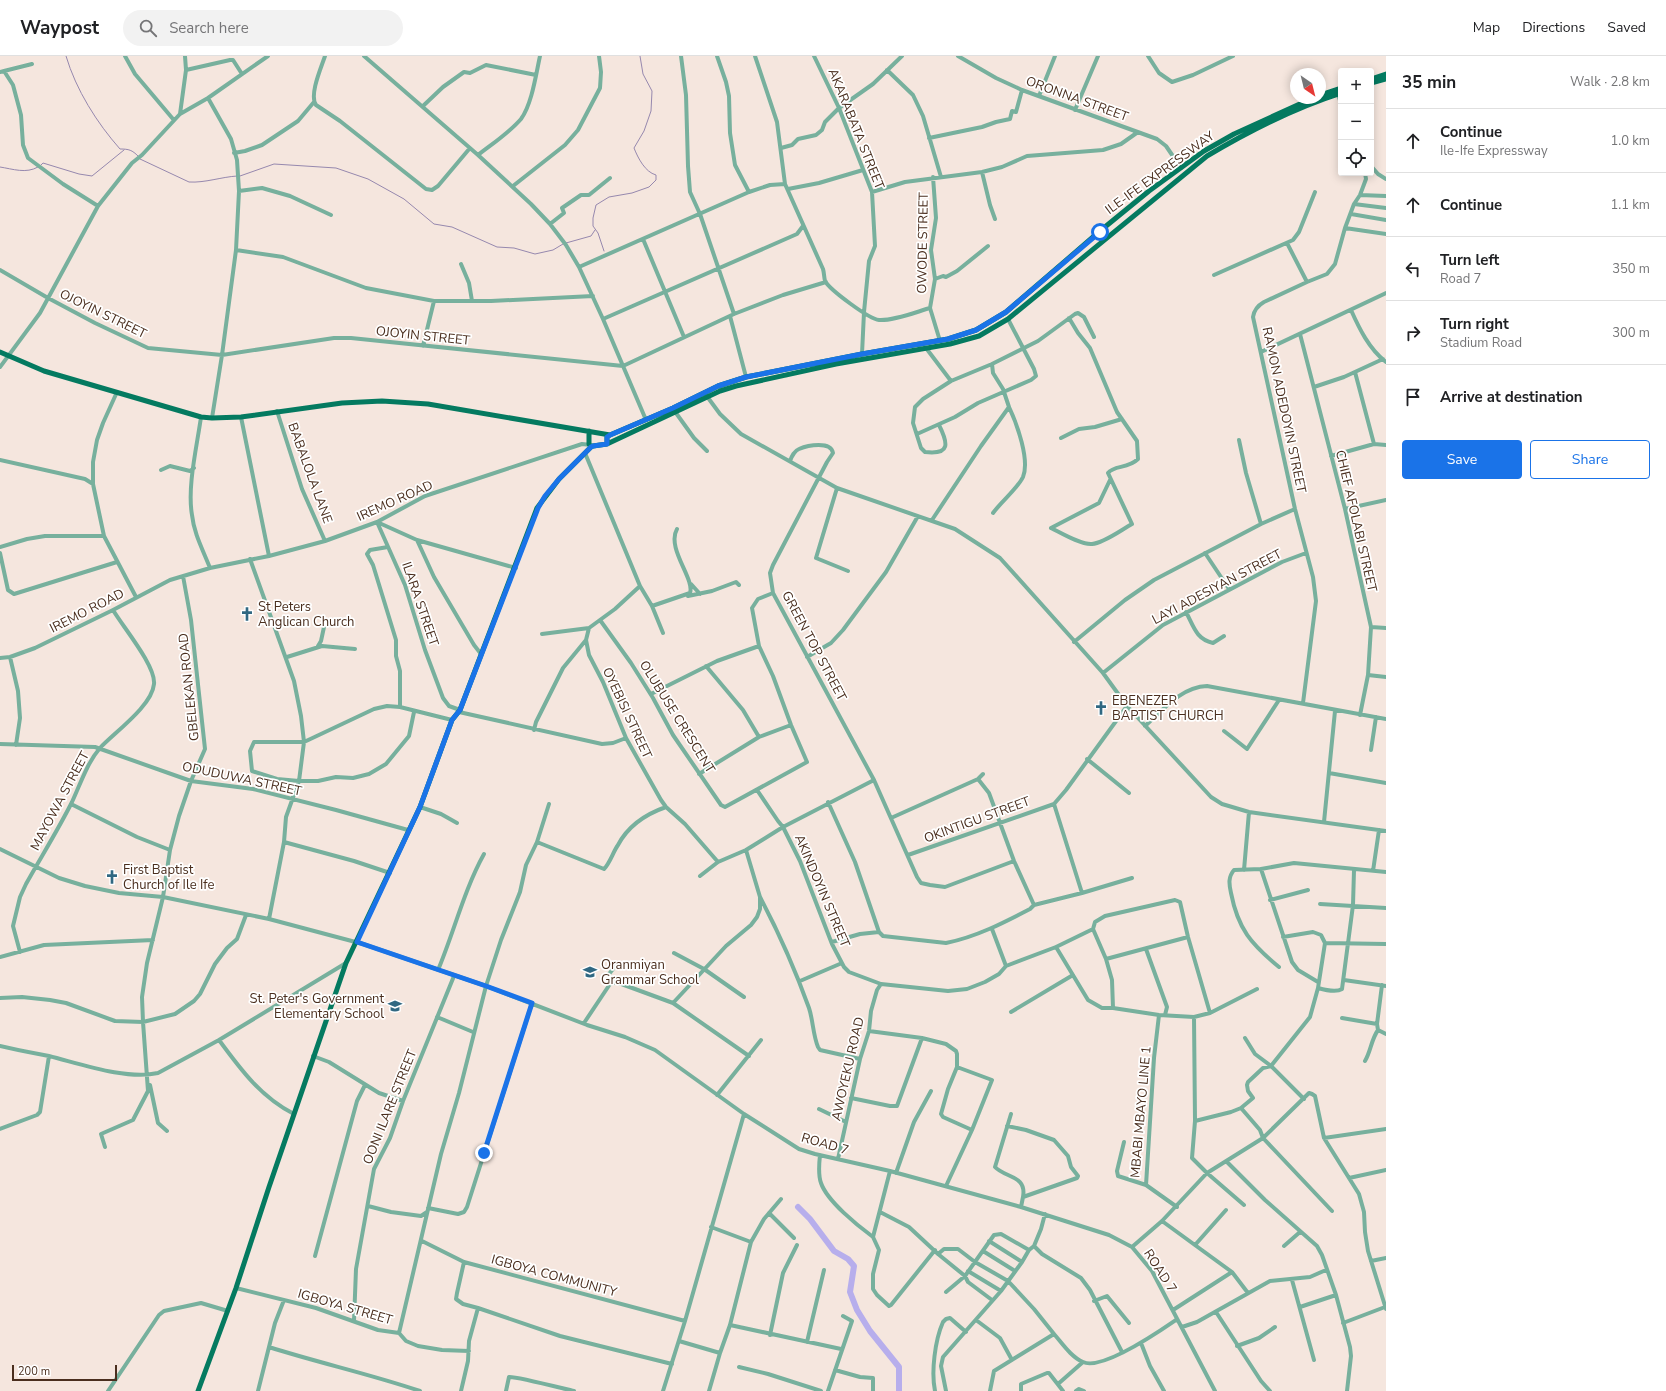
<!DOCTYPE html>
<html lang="en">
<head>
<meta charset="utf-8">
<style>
	:root { --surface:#fff; --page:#f2f2f2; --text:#202124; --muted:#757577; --line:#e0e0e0; --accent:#1a73e8 }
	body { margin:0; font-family:"Nunito Sans",sans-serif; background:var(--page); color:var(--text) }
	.controls { position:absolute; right:12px; top:12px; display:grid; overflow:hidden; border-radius:4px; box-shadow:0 2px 10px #0003 }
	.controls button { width:36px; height:36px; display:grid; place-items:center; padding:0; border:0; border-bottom:1px solid var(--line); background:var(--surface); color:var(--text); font:20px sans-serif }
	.compass { position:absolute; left:1290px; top:12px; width:36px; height:36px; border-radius:50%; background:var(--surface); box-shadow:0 2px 10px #0003; rotate:145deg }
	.scale { position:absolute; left:12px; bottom:10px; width:105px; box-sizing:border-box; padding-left:4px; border:2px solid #4a2e1e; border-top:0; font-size:11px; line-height:14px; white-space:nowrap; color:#4a2e1e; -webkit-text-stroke:3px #fff; paint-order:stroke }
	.stop { position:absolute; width:12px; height:12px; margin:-9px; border:3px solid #1a73e8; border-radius:50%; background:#fff }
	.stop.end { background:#1a73e8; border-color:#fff; box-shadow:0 1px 4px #0008 }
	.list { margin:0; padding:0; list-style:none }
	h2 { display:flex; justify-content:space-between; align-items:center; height:52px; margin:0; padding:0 16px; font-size:17px }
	h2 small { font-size:13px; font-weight:400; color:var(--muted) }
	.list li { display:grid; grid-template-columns:26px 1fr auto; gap:12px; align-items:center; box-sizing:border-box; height:64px; padding:0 16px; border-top:1px solid var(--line) }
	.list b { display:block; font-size:15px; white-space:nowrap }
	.list p { margin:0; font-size:13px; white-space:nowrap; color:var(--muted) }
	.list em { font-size:13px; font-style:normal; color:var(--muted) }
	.actions { display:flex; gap:8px; padding:12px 16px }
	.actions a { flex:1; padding:9px 0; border:1px solid var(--accent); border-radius:4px; text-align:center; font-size:14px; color:var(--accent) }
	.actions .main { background:var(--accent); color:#fff }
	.icon { flex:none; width:22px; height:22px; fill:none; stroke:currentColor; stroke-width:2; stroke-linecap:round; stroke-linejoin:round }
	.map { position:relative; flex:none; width:1386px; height:1335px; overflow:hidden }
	header { display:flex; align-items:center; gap:24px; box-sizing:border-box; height:56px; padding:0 20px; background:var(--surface); border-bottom:1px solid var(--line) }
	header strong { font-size:19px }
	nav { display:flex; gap:22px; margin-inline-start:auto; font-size:14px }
	.search { width:280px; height:36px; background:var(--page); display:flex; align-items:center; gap:10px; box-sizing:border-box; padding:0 14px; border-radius:22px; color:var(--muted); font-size:15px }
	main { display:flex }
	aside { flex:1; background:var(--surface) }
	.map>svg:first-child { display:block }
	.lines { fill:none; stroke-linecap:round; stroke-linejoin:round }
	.stream { stroke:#9688ae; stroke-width:1 }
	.river { stroke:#b7aeec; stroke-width:6 }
	.minor { stroke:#77b09d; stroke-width:4 }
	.major { stroke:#047a60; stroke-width:5 }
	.route { stroke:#1a73e8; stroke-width:5 }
	.labels { text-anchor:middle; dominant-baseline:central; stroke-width:3.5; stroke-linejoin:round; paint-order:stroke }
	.street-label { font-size:13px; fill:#4a2e1e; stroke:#fff }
	.poi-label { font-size:13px; fill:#4a2e1e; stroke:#fff; text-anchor:start }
</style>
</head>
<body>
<header>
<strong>Waypost</strong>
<div class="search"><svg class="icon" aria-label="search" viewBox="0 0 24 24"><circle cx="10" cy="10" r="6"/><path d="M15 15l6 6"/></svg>Search here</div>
<nav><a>Map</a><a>Directions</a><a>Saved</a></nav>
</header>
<main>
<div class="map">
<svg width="1386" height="1335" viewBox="0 0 1386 1335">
	<rect width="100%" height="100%" fill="#f5e6de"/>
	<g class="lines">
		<path class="stream" d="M66,0c10,34 31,67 54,93 9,0 12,1 18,7
			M140,103l49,23c16,1 32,-5 48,-6
			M41,109l2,-2 36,11 13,2 32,-26
			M0,111c13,2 26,7 38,0
			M240,120l34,-12 62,4 32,11 36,20 30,25 18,3 45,20 17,1 21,6 18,-4 10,-6
			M566,187l25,-7 4,-6
			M604,195l-6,-18 -5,-7v-8l3,-13 13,-8 23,-4 17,-6 7,-7v-5c-11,-3 -18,-17 -22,-27l10,-17 7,-20 1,-20 -9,-17 -3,-18"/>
		<path class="river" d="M798,1151l12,12 24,32 14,8 6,7 -4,26 7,18 13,21 29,36v24"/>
		<path class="minor" d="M125,0l10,18 38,45
			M325,0c-4,12 -16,39 -9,49l24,16 86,68 6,1 6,-4 32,-38
			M364,0l114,99 53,49 19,20 16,21 13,22 24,52 43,101
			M681,0l5,39 2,71 2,26 10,22 34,100
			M717,0l9,26 3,14 1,37 5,32 14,27
			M755,0l22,66 8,62 38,85c1,3 1,8 2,12 5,9 44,38 54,39 15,1 37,-8 51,-12
			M814,0l25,52 33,84 3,54 -6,15 -5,51 -2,42
			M958,0l38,22 26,12 135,49 9,7 15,22
			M1148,0l11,17 13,9 21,-7 40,-19
			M186,14l44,-10h3l9,14
			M887,14l26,25 10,21 18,61
			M4,15l28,-7
			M0,16l4,-1 9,14 8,30 2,30 5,13 35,26 35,22
			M1338,38l3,10
			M1039,40l16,-40
			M208,42l23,41 6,21 2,31 -3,59 -14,105 -10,63
			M423,50l20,-19 21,-15 6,1 16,-8 50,10
			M1075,54l23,-54
			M180,58l6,-44 -1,-14
			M929,82l53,-11 14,-5 14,-3 2,-8 4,1 6,-22
			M781,92l11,-3 6,-6 18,-4 6,-5 3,-8 14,-14 34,-24 29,-28
			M234,97l11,-2 17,-6 36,-24 16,-19
			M478,99c14,-11 31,-22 43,-36 11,-15 15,-45 19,-63
			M1371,110l7,8 8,5
			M982,116l8,33 5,14
			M933,121l3,41 -5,32 4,29 -5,29 10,33
			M513,130l52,-41 13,-15 22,-42 1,-16 -2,-16
			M788,133l31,-6 44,-13
			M239,135l23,-3 28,8 41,19
			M872,136l33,-10 77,-10 20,-5 25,-11 76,-6 18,-6 17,-12
			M1360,139l26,1
			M1354,148l32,4
			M1351,158l35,6
			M550,168l14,-11 -2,-5 19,-13h8l21,-17
			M1345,172l41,6
			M643,183l41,98
			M1287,187l20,39
			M236,194l47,7 83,31 68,13h57l102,-5
			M461,208l8,19 3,18
			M579,211l170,-75 21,-7 15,-1
			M0,214l48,28 47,25 53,25 74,7 112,-17h17l272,28 111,-52 49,-19 43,-13
			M1214,219l79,-35 6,-8 16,-40
			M935,223l8,-3 3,1 11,-6 31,-25
			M1351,254c8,18 18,39 35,52
			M730,260l16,61
			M603,263l194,-85 6,-8
			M1300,278l45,175 26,118 -3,48 -8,40
			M423,290l11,-45
			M926,292l25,33
			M1261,296l125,-59
			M0,311l40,-54 58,-107 34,-43 10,-8 38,-41 28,-16 60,-42
			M1355,316l19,72
			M1314,331l30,-10 39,-18
			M117,336l-14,31 -6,17 -4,22v22l11,52 32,61
			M706,339l14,19 21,20 96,54 118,41 45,29 103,115 24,33 84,91 11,7 27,8 137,19
			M277,355l25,78 23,52
			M676,357l18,25 13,13
			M201,361c-4,29 -14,70 -9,98 2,19 11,35 18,53
			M241,361l28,139
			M939,369c9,18 12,30 -14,27l-4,-4 -8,-25 2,-16 8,-8 28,-18 41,-17 46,-23 37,-27 3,-1 6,4 10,20
			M917,378l38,-17 23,-14 53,-23 5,-4 -2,-7 -26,-50
			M1061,382l18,-9 16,-2 27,-8
			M1239,384l7,33 15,51
			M585,397l55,133 -25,23 -26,19 -3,12 3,15 14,27 23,56 35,62 5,7 19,17 33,38
			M1331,400l43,-12 12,1
			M0,404l85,19 8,5
			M790,405c2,-5 4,-10 9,-12 9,-4 32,-8 34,4l-6,9 -54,103 -3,8 3,20 101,187 43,97 4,6 9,2 15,2 69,-26
			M161,414l9,-4 20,5 4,-3
			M837,432l-21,70 32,13
			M1345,453l41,-9
			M993,457c8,-11 25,-25 30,-36 7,-17 -6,-53 -14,-70
			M932,464l49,-74 28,-39 -6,-18 -10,-16 -1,-9
			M1051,472c10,5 30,17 41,16 12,-1 29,-14 40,-20l-24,-51c6,-8 20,-4 30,-14l-1,-18 -20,-29 -27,-64 -12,-15 -9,-15
			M1051,472l48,-25 11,-23
			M417,484l17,37 40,68 7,9
			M0,491l27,-8 18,-3h59
			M388,491l-18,3 -3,4 6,11 23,75v16l4,15v36
			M0,497l8,37 6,4 103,-32
			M1205,497l24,36
			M250,503l44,122 7,35 3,26 -5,39 -13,36 -2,25 -15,77
			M691,528l9,10
			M640,530l12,20 11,27
			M688,540l24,-5 24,-9 3,3
			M652,550l38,-13c5,-14 -24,-45 -13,-64
			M1186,556c8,15 10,27 27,31l11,-7
			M600,564l31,43 22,35 20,37 48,70 4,2 82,-45 -16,-37 -18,-49 -14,-30 -7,-38 6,-9 15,-6
			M1371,571l15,1
			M542,578l47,-6
			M1074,586l51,-42 29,-20 107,-56 34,-15
			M318,590l3,-5 3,-14
			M10,601l8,34 2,27 -4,27
			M287,601l35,-11 33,3
			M807,601l24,-14 12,-13 43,-58 32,-56
			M0,602l10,-1 25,-9 78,-38 57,-30 40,-12 59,-12 56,-15 52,-19 48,-26 157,-52 9,1
			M706,610l37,44 16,27
			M1103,617l60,-48 119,-63 24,-9
			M1368,619l18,2
			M651,638l66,-33 42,-15
			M1303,647l13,-102 -3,-24 -18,-68 -42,-192c1,-7 4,-11 11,-15l43,-20 20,-8 8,-10 10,-36 9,-24 6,-9 6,-16 -1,-6
			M460,654l-11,-4 -6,-8 -18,-48 -20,-65 -28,-63 40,18 99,28
			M414,656l-5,24 -23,28 -17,10 -16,4 -17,-1 -18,4h-19l-22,-2 -25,-8 -2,-20 4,-9h50l70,-33 13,-3 13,1 52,13
			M459,656l143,32 11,-1 13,-5
			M1145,670c18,-16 36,-39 62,-40l179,33
			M534,674l2,-8 27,-54 23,-28
			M1224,675l23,18 32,-49
			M0,688l95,3 96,34 62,8 83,21 72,20
			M1371,694l5,-33
			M1087,703l42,34
			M1329,717l57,10
			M699,718l60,-37 32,-12
			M978,723l11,14 25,68 20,44
			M757,734l21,31 5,6 17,34 32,83 12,23 5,5 32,12 67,7 19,-2 18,-7 14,-8 7,-8 50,-19 37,-18
			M828,746l27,60 24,70 4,4 63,7c30,-6 57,-20 84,-34l4,-4 48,-12 50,-15
			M71,748l66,33 33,13
			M1054,748l28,89
			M420,751l21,7 16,9
			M891,762l87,-39 5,-5
			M1324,766l11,-111
			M284,786l70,19 36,12
			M537,786l67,27c6,-6 9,-17 14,-24 10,-19 28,-31 48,-38
			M0,793l59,29 26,8 34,7 44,4 106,22 94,25 123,42 101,39 38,12 30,13 89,64 55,35 16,5 75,17 131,36 88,28 23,12 20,24 63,120
			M908,799l146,-51 12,-14 61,-84
			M1261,813l31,93 6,8 20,12
			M1244,814l5,-58
			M1373,815l6,-41
			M700,820l18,-14 28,-12 37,-23 91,-47
			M760,841c19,36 35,72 49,111 4,12 4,27 9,39l2,3 40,9
			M1270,844l38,-10
			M1320,848l66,4
			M992,873l14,37
			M1283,881l30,-5 8,3 4,8 -7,45c7,2 18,5 24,1l11,-84 1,-35
			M832,886l28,-8 19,-2
			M1325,887l61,1
			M1056,891l32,53 14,8h11l46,7 35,2 16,-4 47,-24
			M1146,893l21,58 -2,8
			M20,896l-7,-26 7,-29 6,-13c15,-27 32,-54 46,-82 8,-17 15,-39 28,-54 15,-16 52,-42 54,-64 2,-18 -31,-57 -41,-74
			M674,897l30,16 40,28
			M0,901l44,-12 109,-5
			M1106,903l82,-22
			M1279,911c-28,-23 -41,-38 -48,-74 -2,-9 -3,-16 3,-23l27,-1 33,-6 92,9
			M438,914c16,-38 26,-80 46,-116
			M1344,924l42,6
			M800,925l42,-18
			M610,928l-1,-10 8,-10
			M1382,929l-5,39 1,6 8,4
			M0,942l22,-1 28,3 16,3 49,18 28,1 32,-8 19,-13 6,-7 15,-30 12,-16 10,-9 9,-24
			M673,947l53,-57 25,-21 6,-8 3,-8v-12l-14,-47
			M1113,952l-1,-28 -6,-21 -13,-30 2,-7 10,-6 70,-16 5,2 8,35 22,76
			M1011,956l62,-37
			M437,961l36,15
			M1194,961l1,104 -3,37 15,15 37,32
			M1342,962l35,6
			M584,967l26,-39 6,-2 57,21 76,53
			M869,975l53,7 24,6 10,7 1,3v13l-9,22 -7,25 2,3 29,13
			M1245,982l10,16 16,12 33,33
			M219,984c22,30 42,57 75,74
			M0,990c16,4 33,7 49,10 32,8 77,24 109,17l61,-33 127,-77
			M313,1000l16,6 50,31 24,8
			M1365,1005c6,-10 6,-21 13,-31
			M150,1029l8,38 9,8
			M717,1039l44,-55
			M851,1042l39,8h7l25,-68
			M1241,1052l19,22 3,8 69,73
			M819,1053l27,13
			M1011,1058l-16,53c10,11 32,8 28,30
			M1195,1065l36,-9 10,-4 12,-10 -5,-7 -1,-6 1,-3 15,-14 8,-2 39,-49 8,-29
			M1007,1070l19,4 28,10 14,16 3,11 7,9 -1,2 -54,19 -2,10
			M0,1073l37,-14 3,-3 9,-56
			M1324,1082l62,-9
			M1124,1086l-7,29 1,5 28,9 31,22
			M105,1091l-4,-13 32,-14 15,-29 -5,-69 -1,-25 5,-34 16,-66 7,-47 9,-34 12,-35 14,-32 -14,-129 -8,-44
			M820,1099c-1,9 -2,20 1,28 6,18 37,43 52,54
			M838,1103l22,-100 9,-28 2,-20 6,-21 4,-6
			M1226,1105l39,39 52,46 5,9 14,40 14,52 1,9 -4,35
			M890,1115l-17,66 6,13 -6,24v15l4,6 12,11 2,-1 44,-55
			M896,1117l18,-51 17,-31
			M1349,1122l37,-8
			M1146,1129l8,-127 5,-43
			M946,1130l26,-56 20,-50 -35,-13
			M368,1150l23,6 30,4 6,-4
			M428,1152l30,6 6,-2 3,-5 65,-204
			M880,1156l29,15 29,27 6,-5h14l17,13 33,19 26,28 20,25
			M769,1157l25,25
			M1162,1165l70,51 16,21
			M711,1171l40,15
			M422,1185l42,21 221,59
			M989,1185l33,21
			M1195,1189l31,-35
			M1034,1190l8,8 39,24 9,12 32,62
			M1284,1190l16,-14
			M1132,1191l30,-26 45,-48 56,-35 46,-45 3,1 3,2 9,42 35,56 5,18 1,20 3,19 18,58
			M983,1195l32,20
			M938,1198l27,22 3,6 24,18
			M315,1200l42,-155 8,-16
			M1371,1205l15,-3
			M464,1206l-7,31 -1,6 7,5 15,4
			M968,1215l33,20
			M1292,1224l22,80
			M236,1232l80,20 62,22 21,3 7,8 12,5 24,4 27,1
			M946,1236l19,-16 29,-41 7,-1 28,16
			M1094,1245l13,-5 22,27
			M1300,1251l36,-12
			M1173,1254l59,-38
			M1216,1256l45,69 9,10
			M976,1264l24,18 12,22
			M354,1265l2,-52 18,-100 16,-31 13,-37 51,-125
			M1343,1267l42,-16
			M730,1269l111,24
			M1182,1271l15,-5 73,-41 40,-4 16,-7
			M399,1277l42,-179 18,-61 27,-107 15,-46 19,-48 6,-27 11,-23 12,-38
			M770,1279l13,-62 14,-28
			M679,1285l41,12
			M807,1286l17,-72
			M1141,1287l9,23 14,25
			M1237,1290l22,-8 16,-11
			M269,1291c50,16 101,27 151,44
			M739,1311l29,7 53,17
			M835,1314l25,7 13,1v13
			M1058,1328l25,-22
			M108,1335l51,-76 5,-4 37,-8 27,8
			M258,1335l17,-68 9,-23
			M461,1335l7,-30 1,-20 9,-33 82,28 112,28
			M506,1335l3,-14c6,-1 56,12 65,14
			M663,1335l22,-70 59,-207
			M709,1335l11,-38 10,-28 21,-83 13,-23 17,-20
			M828,1335l24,-70 -9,-5
			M935,1335c-4,-19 0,-51 8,-69l3,-3 4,-1 16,14
			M946,1335l-5,-25 2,-9 58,-66 21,-29 7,-12 5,-4 7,-17 4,-15
			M990,1335l4,-20 60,-37c8,9 17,23 29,28 19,9 77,-31 93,-42
			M1021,1335v-7l26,-11h2l14,18
			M1076,1335l3,-2 5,2"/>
		<path class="major" d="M1371,23l15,-5
			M1371,27l15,-4
			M1320,39l21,-7
			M0,296l44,19 157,46 11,1 29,-1 101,-14 40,-2 46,3 182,31
			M589,375v13
			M607,388v-7l3,-2 63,-27 45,-22 28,-9 116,-23 86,-15 28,-9 30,-18 94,-81 49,-40 55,-40 30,-17 79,-36
			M198,1335l38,-103 33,-101 77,-224 74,-156 32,-87 8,-10 77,-202 22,-29 32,-32 2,-1 14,-2 113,-53 16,-5 100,-22 114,-20 29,-8 29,-17 199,-163c42,-25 87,-48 134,-63"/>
	</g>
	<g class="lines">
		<path class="route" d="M484,1097l48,-150 -46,-17 -129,-44 63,-135 32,-87 8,-10 78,-202 7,-12 14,-17 32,-32 2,-1 14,-2v-7l3,-2 63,-27 45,-22 28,-9 116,-23 86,-15 28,-9 30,-18 94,-80"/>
	</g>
	<defs>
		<symbol id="church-bare" viewBox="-9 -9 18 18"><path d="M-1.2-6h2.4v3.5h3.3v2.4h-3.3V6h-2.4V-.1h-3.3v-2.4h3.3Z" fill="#306882" stroke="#fff" stroke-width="2.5" paint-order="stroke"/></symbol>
		<symbol id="school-bare" viewBox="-9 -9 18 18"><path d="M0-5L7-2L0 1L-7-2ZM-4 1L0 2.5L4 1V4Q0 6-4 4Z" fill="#306882" stroke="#fff" stroke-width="2.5" paint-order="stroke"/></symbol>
	</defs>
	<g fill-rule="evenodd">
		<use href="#church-bare" x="237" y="548" width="20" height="20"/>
		<use href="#church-bare" x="1091" y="642" width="20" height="20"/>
		<use href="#church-bare" x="102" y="811" width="20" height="20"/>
		<use href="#school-bare" x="580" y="906" width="20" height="20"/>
		<use href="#school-bare" x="385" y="940" width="20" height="20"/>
	</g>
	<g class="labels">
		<g class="street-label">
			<text transform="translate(1077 43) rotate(20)">ORONNA STREET</text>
			<text transform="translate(856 73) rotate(68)">AKARABATA STREET</text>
			<text transform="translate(1160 117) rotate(-36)">ILE-IFE EXPRESSWAY</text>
			<text transform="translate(923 187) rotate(-89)">OWODE STREET</text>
			<text transform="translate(103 258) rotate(26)">OJOYIN STREET</text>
			<text transform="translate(423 280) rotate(6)">OJOYIN STREET</text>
			<text transform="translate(1284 354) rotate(78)">RAMON ADEDOYIN STREET</text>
			<text transform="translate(310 417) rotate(70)">BABALOLA LANE</text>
			<text transform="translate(395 445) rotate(-24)">IREMO ROAD</text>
			<text transform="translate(1356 465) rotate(77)">CHIEF AFOLABI STREET</text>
			<text transform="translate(1217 531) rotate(-28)">LAYI ADESIYAN STREET</text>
			<text transform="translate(420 548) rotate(71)">ILARA STREET</text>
			<text transform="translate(87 555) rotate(-27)">IREMO ROAD</text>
			<text transform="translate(814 590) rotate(62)">GREEN TOP STREET</text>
			<text transform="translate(189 631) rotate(-96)">GBELEKAN ROAD</text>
			<text transform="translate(627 657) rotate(65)">OYEBISI STREET</text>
			<text transform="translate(677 661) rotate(58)">OLUBUSE CRESCENT</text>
			<text transform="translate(242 723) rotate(12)">ODUDUWA STREET</text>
			<text transform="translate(60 745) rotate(-62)">MAYOWA STREET</text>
			<text transform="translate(977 764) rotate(-20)">OKINTIGU STREET</text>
			<text transform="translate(822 835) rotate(67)">AKINDOYIN STREET</text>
			<text transform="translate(848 1013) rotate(-77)">AWOYEKU ROAD</text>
			<text transform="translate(390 1051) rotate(-68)">OONI ILARE STREET</text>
			<text transform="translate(1141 1056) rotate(-85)">MBABI MBAYO LINE 1</text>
			<text transform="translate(825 1088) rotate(16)">ROAD 7</text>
			<text transform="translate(1160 1215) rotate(57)">ROAD 7</text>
			<text transform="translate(554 1220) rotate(15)">IGBOYA COMMUNITY</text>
			<text transform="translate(345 1251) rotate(16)">IGBOYA STREET</text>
		</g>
		<g class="poi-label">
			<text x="258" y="551">St Peters<tspan x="258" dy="15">Anglican Church</tspan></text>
			<text x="1112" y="645">EBENEZER<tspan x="1112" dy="15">BAPTIST CHURCH</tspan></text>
			<text x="123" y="814">First Baptist<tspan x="123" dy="15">Church of Ile Ife</tspan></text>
			<text x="601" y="909">Oranmiyan<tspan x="601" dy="15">Grammar School</tspan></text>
			<text x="384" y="943" text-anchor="end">St. Peter's Government<tspan x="384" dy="15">Elementary School</tspan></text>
		</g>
	</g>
</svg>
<div class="controls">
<button>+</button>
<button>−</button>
<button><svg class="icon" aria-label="locate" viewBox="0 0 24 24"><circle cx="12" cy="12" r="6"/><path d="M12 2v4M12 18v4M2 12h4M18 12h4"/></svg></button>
</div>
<svg class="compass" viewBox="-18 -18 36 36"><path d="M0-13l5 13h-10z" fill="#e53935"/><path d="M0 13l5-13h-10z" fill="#757577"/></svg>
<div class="scale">200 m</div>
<div class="stop" style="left:1100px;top:176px"></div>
<div class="stop end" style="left:484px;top:1097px"></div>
</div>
<aside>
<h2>35 min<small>Walk · 2.8 km</small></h2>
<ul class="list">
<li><svg class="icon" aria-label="ahead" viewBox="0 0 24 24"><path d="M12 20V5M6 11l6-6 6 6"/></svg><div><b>Continue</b><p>Ile-Ife Expressway</p></div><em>1.0 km</em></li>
<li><svg class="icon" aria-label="ahead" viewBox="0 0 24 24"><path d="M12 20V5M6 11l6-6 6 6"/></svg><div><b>Continue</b></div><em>1.1 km</em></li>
<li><svg class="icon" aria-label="left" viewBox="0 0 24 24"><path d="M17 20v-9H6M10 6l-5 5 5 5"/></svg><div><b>Turn left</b><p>Road 7</p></div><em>350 m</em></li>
<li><svg class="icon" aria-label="right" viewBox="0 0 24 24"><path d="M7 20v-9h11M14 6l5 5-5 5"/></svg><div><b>Turn right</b><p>Stadium Road</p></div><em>300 m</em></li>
<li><svg class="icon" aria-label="arrive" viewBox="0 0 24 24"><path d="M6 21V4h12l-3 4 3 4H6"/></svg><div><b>Arrive at destination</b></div></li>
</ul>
<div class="actions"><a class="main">Save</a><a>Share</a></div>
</aside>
</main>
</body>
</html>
